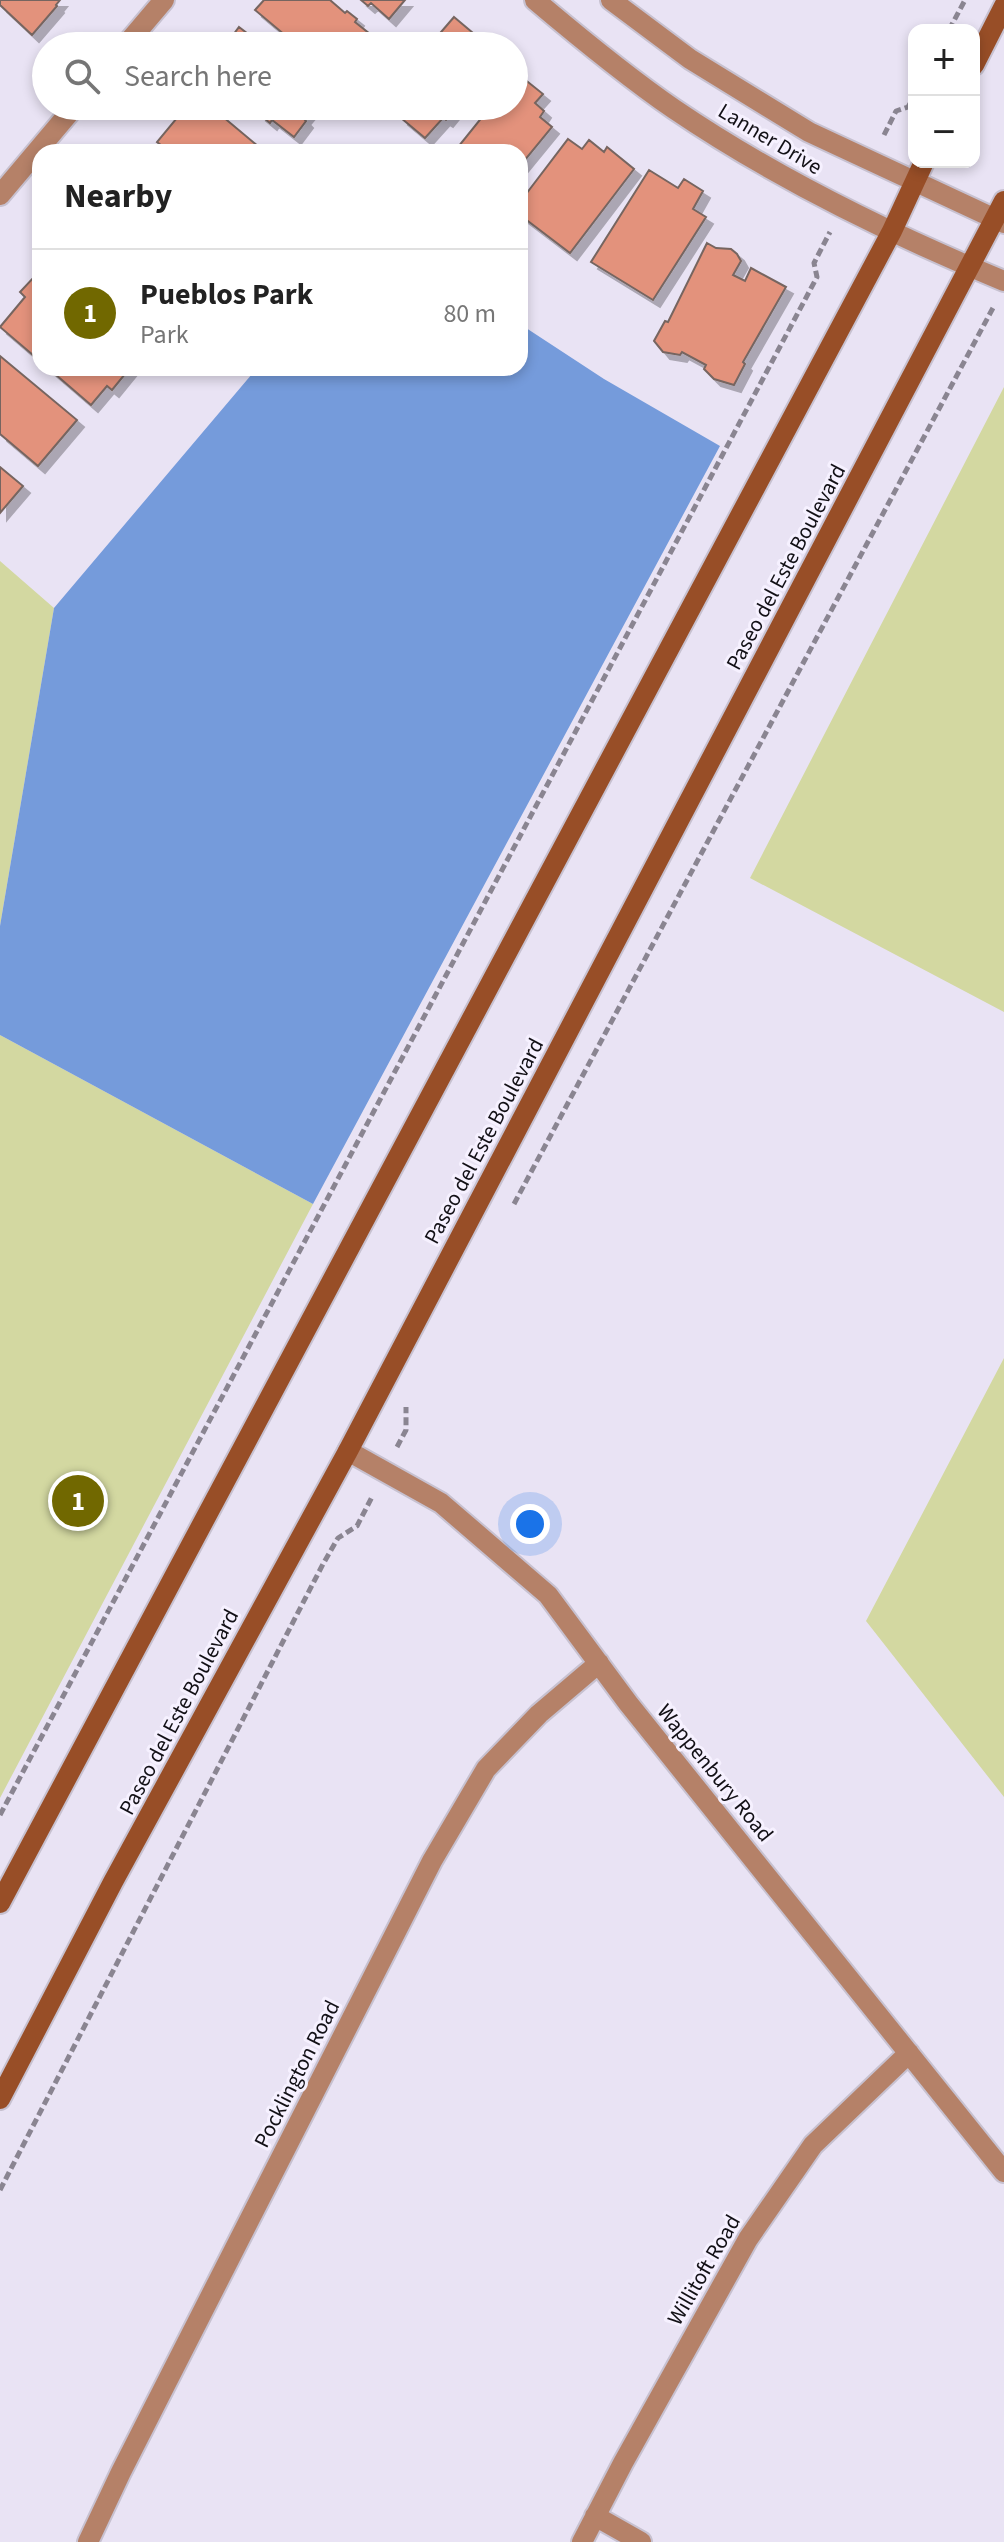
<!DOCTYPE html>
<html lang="en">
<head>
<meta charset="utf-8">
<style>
	:root { --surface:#fff; --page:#f6f6f6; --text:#222; --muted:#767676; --line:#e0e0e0; --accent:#716800 }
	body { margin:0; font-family:"Source Sans 3",sans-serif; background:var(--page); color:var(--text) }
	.controls { position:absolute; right:24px; top:24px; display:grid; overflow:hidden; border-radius:16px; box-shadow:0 4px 12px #0003 }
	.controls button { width:72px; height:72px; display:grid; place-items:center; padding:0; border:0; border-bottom:2px solid var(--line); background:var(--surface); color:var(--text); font:40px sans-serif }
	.you { position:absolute; left:530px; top:1524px; width:28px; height:28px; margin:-20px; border:6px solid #fff; border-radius:50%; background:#1a73e8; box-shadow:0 0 0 12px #1a73e833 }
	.badge { display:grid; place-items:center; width:52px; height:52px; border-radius:50%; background:var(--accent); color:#fff; font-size:26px; font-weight:700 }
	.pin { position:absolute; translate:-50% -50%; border:4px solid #fff; box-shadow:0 2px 8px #0006 }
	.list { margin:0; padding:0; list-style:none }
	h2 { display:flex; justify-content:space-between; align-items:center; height:104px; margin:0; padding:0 32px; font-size:34px }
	h2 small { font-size:26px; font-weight:400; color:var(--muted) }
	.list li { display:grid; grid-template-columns:52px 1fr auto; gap:24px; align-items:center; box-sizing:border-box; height:128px; padding:0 32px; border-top:2px solid var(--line) }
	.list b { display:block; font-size:30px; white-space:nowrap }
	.list p { margin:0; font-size:26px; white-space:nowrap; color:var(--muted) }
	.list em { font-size:26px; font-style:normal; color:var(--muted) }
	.icon { flex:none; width:44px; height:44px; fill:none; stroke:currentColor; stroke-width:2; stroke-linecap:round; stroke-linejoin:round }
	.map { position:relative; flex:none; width:1004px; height:2542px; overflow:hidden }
	.search { position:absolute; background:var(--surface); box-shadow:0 4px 12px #0003; left:32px; top:32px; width:496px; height:88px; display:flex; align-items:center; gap:20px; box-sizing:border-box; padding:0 28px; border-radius:44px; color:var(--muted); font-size:30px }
	.panel { position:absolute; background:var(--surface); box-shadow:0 4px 12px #0003; left:32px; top:144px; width:496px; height:232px; border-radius:24px }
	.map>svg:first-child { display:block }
	.green { fill:#d3d8a1 }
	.water { fill:#759bdb }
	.building { fill:#e3927b; stroke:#766560; stroke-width:2; filter:url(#shadow) }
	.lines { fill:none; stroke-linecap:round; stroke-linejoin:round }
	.street-casing { stroke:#c7c1d0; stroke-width:24 }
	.secondary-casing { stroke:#c7c1d0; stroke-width:24 }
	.path { stroke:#8a8591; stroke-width:5; stroke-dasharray:8 4; stroke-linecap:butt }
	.street { stroke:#b58168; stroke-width:20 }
	.secondary { stroke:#984e27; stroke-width:20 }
	.labels { text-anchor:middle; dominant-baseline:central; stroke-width:6; stroke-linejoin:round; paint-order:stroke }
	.street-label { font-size:22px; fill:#121016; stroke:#f6f1ff }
</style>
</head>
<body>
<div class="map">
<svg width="1004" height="2542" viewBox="0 0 1004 2542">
	<defs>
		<filter id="shadow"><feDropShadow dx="7" dy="7" stdDeviation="0" flood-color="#0004"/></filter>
	</defs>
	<rect width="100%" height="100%" fill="#e9e3f4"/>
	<path class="green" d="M1004,387v625l-254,-134z
		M0,561l54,47 -54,318z
		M0,1035l313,169 -313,594z
		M1004,1358v439l-138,-176z"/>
	<path class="water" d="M520,324l84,55 116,67 -407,758 -313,-169v-109l54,-318 203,-240h263z"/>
	<path class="building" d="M0,0h60l-4,5 1,1 -25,29 -32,-30z
		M264,0h66l15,13 2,-2 10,8 -2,3 20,16 -6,8h-71l-43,-36z
		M361,0h44l-16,19 -18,-16 -3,3z
		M454,17l25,21 -2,2 8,6h-56z
		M239,27l25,19h-39z
		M518,74l25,20 -8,9 9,8 -4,6 12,10 -32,39v-14h-66l37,-46h23v-28z
		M179,106h31l55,46h-95l-13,-10 20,-24 -4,-3z
		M254,106h59l-10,12 3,3 -12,16 -22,-17 -2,3 -11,-9 2,-2z
		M393,106h60l-1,2 2,2 -8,10 -3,-2 -18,20 -24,-20 3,-3z
		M568,139l14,10 7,-9 15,12 3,-5 27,22 -64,84 -50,-38v-13z
		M649,170l29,18 6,-9 19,12 -10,18 13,8 -53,83 -62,-38z
		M707,243l9,5 15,1 6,5 4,7 -8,14 12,6 6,-13 35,19 -43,75 2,2 -11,21 -20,-6 -10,-10 2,-4 -24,-13 -2,3 -17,-3 -9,-11 11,-20 3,1z
		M34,277l6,5v79l-40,-34 25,-30 -5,-5z
		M0,356l77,64 -39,46 -38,-32z
		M48,368h82l-18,22 -5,-4 -16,19z
		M0,467l23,19 -23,27z"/>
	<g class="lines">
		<defs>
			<path id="street" d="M535,0c45,38 91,76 139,109 103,70 216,125 330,172
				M611,0l79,59 119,73 195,91
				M125,46l39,-46
				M0,195l75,-89
				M348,1451l93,52 107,92 80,108 376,469
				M595,2516l46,26
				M88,2542l33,-70 311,-611 54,-92 53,-55 60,-51
				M582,2542l41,-79 125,-224 65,-94 96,-92"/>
			<path id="secondary" d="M974,65l30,-59
				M0,1903l892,-1672 32,-69
				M0,2099l113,-217 235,-431 656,-1250"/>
		</defs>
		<use href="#street" class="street-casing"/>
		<use href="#secondary" class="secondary-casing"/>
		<path class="path" d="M949,30l16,-30
			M884,135l12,-24 12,-4 6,-10
			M514,1204l480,-898
			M397,1447l9,-17v-23
			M0,1815l817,-1538 -3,-14 16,-31
			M0,2190l323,-626 15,-26 19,-12 16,-31"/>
		<use href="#street" class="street"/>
		<use href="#secondary" class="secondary"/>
	</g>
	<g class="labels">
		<g class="street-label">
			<text transform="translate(770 139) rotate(31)">Lanner Drive</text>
			<text transform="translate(786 567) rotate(-62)">Paseo del Este Boulevard</text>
			<text transform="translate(484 1141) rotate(-62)">Paseo del Este Boulevard</text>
			<text transform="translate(179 1712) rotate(-62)">Paseo del Este Boulevard</text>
			<text transform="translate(715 1773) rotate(51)">Wappenbury Road</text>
			<text transform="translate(297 2074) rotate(-63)">Pocklington Road</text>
			<text transform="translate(704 2270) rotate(-60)">Willitoft Road</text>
		</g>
	</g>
</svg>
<div class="controls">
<button>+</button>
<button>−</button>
</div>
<div class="you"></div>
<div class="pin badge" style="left:78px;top:1501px">1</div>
<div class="search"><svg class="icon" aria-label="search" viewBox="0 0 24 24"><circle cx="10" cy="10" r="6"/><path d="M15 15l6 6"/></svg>Search here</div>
<section class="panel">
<h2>Nearby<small></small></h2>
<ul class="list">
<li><span class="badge">1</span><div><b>Pueblos Park</b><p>Park</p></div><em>80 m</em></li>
</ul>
</section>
</div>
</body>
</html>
